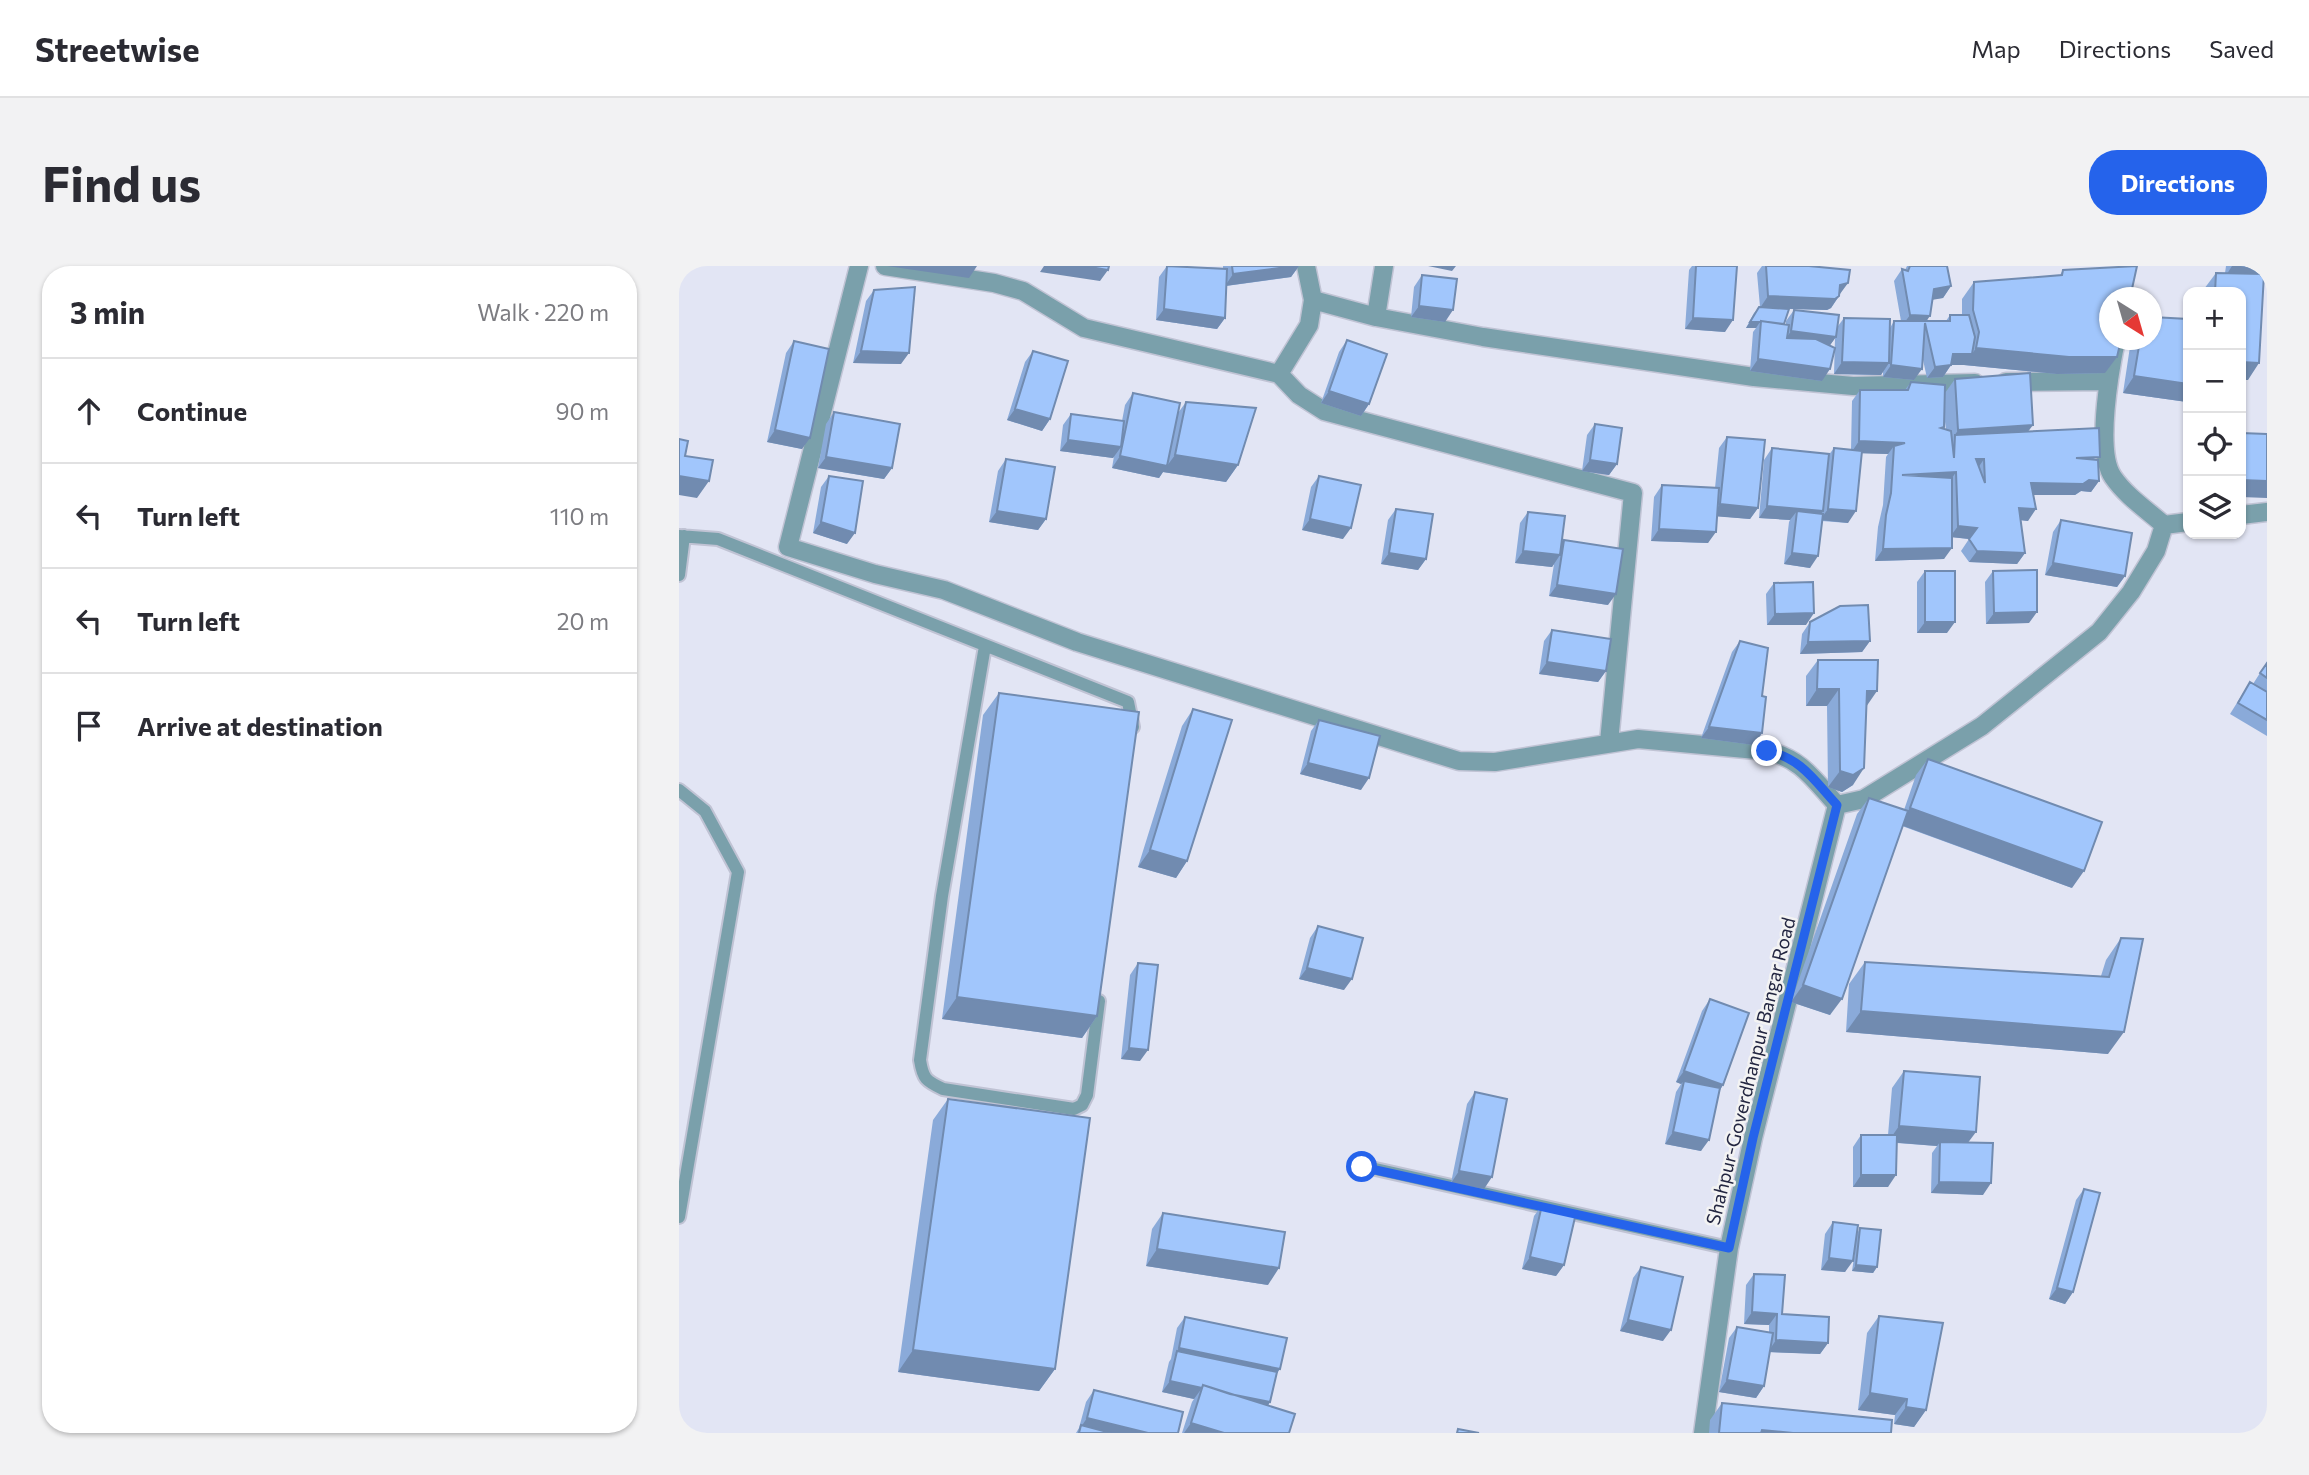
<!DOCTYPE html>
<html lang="en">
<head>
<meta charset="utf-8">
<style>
	:root { --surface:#fff; --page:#f2f2f3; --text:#2b2b33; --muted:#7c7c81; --line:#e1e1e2; --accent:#2563eb }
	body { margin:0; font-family:Commissioner,sans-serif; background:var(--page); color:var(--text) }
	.controls { position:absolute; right:21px; top:21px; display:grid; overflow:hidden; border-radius:14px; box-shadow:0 2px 5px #0004 }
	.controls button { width:63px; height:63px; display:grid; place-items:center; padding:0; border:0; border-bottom:2px solid var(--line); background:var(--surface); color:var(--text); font:35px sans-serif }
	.compass { position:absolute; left:1420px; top:21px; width:63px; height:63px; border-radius:50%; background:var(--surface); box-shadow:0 2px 5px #0004; rotate:143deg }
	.stop { position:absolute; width:21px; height:21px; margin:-16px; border:5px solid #2563eb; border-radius:50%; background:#fff }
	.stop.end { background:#2563eb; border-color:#fff; box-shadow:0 2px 7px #0008 }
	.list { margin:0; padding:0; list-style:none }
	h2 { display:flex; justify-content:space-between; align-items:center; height:91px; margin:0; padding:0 28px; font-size:30px }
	h2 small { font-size:23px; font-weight:400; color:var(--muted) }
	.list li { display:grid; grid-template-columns:46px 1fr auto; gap:21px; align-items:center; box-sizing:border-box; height:105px; padding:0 28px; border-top:2px solid var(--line) }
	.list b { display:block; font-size:26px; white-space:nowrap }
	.list em { font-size:23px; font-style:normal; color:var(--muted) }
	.icon { flex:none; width:38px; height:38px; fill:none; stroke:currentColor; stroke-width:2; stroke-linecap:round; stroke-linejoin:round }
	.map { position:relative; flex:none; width:1588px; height:1167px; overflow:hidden; border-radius:28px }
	header { display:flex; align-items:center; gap:42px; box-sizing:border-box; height:98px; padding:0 35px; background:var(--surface); border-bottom:2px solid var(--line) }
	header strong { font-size:33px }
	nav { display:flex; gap:38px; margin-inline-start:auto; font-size:24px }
	.intro { display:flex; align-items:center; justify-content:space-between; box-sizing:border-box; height:168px; padding:0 42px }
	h1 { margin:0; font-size:49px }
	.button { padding:18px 32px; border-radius:28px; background:var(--accent); color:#fff; font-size:24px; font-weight:700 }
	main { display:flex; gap:42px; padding:0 42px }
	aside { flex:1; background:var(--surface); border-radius:28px; box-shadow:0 2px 5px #0004 }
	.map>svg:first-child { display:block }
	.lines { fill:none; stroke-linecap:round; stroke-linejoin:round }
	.lane-casing { stroke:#c0c3d4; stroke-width:16 }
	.street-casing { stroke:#c0c3d4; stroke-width:21 }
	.lane { stroke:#7aa0ab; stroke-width:12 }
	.street { stroke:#7aa0ab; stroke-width:18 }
	.wall { fill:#8aaad9; fill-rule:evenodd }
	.shaded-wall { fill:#718bb0 }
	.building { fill:#a1c6fc; stroke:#718bb0; stroke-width:2; fill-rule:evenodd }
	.route { stroke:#2563eb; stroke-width:9 }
	.labels { text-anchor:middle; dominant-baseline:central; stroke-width:5; stroke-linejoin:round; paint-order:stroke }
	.street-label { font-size:19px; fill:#232641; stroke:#f3f3f3 }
</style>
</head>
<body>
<header>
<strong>Streetwise</strong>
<nav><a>Map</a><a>Directions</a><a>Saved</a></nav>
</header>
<div class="intro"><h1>Find us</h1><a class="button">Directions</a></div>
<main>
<aside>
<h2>3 min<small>Walk · 220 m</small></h2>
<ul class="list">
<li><svg class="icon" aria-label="ahead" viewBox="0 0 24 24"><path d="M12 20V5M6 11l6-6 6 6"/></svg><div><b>Continue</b></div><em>90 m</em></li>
<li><svg class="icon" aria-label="left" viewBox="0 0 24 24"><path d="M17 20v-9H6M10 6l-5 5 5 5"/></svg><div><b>Turn left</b></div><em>110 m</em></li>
<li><svg class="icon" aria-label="left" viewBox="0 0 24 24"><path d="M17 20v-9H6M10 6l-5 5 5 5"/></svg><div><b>Turn left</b></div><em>20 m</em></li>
<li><svg class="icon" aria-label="arrive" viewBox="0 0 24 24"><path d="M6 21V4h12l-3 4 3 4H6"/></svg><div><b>Arrive at destination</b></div></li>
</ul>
</aside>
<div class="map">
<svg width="1588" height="1167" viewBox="0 0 1588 1167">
	<rect width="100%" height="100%" fill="#e2e5f4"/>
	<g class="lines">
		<defs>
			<path id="lane" d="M0,270l39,3 410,163 5,25
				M0,309l5,-39
				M306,380l-43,250 -22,164c3,19 6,21 23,29l131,20 8,-4 5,-10 12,-94
				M0,524l26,21 33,61 -59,345
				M683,900l367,82"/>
			<path id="street" d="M180,0l-71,281 87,27 69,16 133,52 382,119 36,1 143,-23 129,12c34,7 47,29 70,54
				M206,0l109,17 29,8 61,37 195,46 20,21 25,16 309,82 -24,249
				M634,34l63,17 107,20 271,40 99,9 122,-3
				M697,51l8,-51
				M600,108l30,-49 4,-25 -7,-34
				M1327,116l102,-1
				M1562,249l26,-3
				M1485,259l24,-3
				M1158,539l27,-6 118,-73 117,-94 32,-40 25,-41 8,-26c-17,-15 -38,-29 -51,-48 -18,-26 -3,-107 3,-137
				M1024,1167l26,-185 24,-110 84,-333"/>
		</defs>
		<use href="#lane" class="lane-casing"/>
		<use href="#street" class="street-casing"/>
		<use href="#lane" class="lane"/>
		<use href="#street" class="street"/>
	</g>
	<path class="wall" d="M488,0l56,2v-2h76l-8,11 -65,9 -1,32 -8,11 -61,-9 3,-43z
		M1013,0h45l-12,66 -40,-3 4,-59z
		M1083,0h47l30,28v2l-8,12 -4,2 -38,-1 -5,15h2v-3l8,-11 44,16 6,-8 46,10 4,-7h7l-7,-40 8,-12 3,1 2,-4h40l4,20 -8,12 -11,1 -5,22h19l4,-6h12v-16l12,-17 86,-7 3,-5 42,103 -48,1 -93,-9h-13l-8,12 -16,1 -4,-18 -9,20 -31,-3v-6l-2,4 -47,-1 1,-36 -5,7 -8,36 -72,-10 3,-39 3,-4h-10l8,-15 6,-6 -3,-34z
		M1547,0h40v3l-4,5 -14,106h-7v-88h-37v-3l12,-16h9z
		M743,9l23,47 -34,-5 3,-30z
		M195,24l27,74 -48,-1 13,-62z
		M1509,53v81l-1,2 -64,-9 8,-53h21z
		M668,74l22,64 -8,12 -40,-13 18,-51z
		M115,75l8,108 -35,-7 19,-89z
		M354,85l17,68 -8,12 -35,-11 18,-58z
		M1276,113l73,52 70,29 1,21 -8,11 -10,-1 -6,4h-42l-5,26 -8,-1 5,33 -8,11 -48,-2 -8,-11 8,-12 -17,-2 -8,22 -69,2 3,-34 5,-22 3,-48 2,-3 -26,-1 -14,70 -26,-2 -12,47 -26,-4 5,-42 1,-2 -31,-2 5,-58 8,-12 56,8 6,-8 17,2 1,-49 8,-11h45l6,-8 34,11zM1265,148l2,16 -3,-1z
		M454,127l45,20 8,-11 52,63 -12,17 -63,-10 -4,6 -47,-10 2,-12 -1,2 -53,-7 3,-26 8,-11 51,7 3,-16z
		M155,146l58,56 -8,11 -66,-11 8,-44z
		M916,158l22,40 -8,11 -27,-4 5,-36z
		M1048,171l31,71 -8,11 -33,-3 -9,27 -57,-2 3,-44 8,-12 53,3 4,-40z
		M327,193l40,60 -8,11 -49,-8 9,-51z
		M150,210l18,68 -34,-11 8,-46z
		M640,210l24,63 -41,-9 9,-43z
		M717,243l30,50 -8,11 -37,-6 7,-44z
		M849,246l34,31 2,-3 44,65 -59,-9 5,-32 -2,3 -37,-4 5,-40z
		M1382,254l64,56 -8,11 -72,-12 8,-43z
		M1246,305l22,62h-30v-51z
		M1314,305l36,52 -43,1 -1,-42z
		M1095,317l32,42h-39l-1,-31z
		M1131,356l60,19 -8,11 -62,2 2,-20z
		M873,364l54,41 -8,11 -59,-8 5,-33z
		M1061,375l22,55v37l-8,12 -53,-7 31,-86z
		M1139,394l48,46 -13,79 -11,7 -14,-5 -1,-81h-21v-30z
		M1588,396v74l-37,-22 20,-32 3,2z
		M320,427l98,323 -15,22 -140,-19 41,-304z
		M514,443l-6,152 -11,17 -38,-11 44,-141z
		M640,454l42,70 -61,-16 11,-43z
		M1249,493l144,129 -170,-62 -72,189 -39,-13 66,-188 12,-16 35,12 12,-35z
		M639,660l26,64 -45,-11 11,-41z
		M1442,672l-13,116 -262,-22 3,-48 16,-22 236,14 5,-16z
		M459,697l2,98 -19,-2 9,-84z
		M1031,733l13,86 -3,5 -19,61 -36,-7 11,-52 5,-8 -5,-2 26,-71z
		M1225,805l64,72 15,52 -52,-2 1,-40 5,-7 -40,-3 -9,44h-35v-40l8,-12h27l4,-47z
		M796,826l9,97 -33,-6 16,-79z
		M269,833l107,270 -16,22 -141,-19 35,-252z
		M1405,923l-11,103 -8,12 -16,-5 27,-99z
		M863,939l22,60 -8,11 -34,-7 12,-53z
		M484,947l105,72 -122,-19 6,-37z
		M1154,956l24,12 3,-6 17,39 -4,6 -21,-2 3,-20 -10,21 -24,-2 4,-36z
		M962,1001l22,74 -43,-10 13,-53z
		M1075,1008l28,40 46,29 -8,11 -50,-2 -6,34 -8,12 -37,-6 10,-54 8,-11 32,5v-7l-25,-1 2,-39z
		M1200,1050l47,94 -12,17 -20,-3 1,-9 -37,-5 9,-77z
		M506,1051l91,57 -6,28 -2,4 21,27h-107l10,-31 2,-3 -32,-7 7,-30 2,-3 6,-31z
		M415,1124l84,43h-102l3,-5 7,-26z
		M1043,1137l169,30h-182l1,-13z"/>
	<path class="shaded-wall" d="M208,0h90l-8,12z
		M365,0h40l24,4 -8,11 -60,-9z
		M615,0h5l-8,11 -66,9 8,-12z
		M749,0h28l-4,5z
		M1553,0h8l26,3 -8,11 -33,-3z
		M1169,17l-8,11v-9z
		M1272,20l-8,12 -17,3 8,-12z
		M1089,30h71l-8,12 -4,2 -67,-2z
		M740,40l34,4 -8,12 -34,-5z
		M485,43l61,9 -8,11 -61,-9z
		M1231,49l20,1 -8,11 -20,-1z
		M1014,52l40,2 -8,12 -40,-3z
		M1071,56h10l-4,6h-10z
		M1112,65l45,6 -8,11 -45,-5z
		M1297,82l141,9 -12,16 -48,1 -93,-9h-19l8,-11h19z
		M182,85l48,2 -8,11 -48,-1z
		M1079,93l72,10 -8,12 -72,-10z
		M1163,96l47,1 -8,12 -47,-1z
		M1562,96l18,1 -11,17h-7z
		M1212,99l31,4 -8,11 -31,-3z
		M1272,99l-8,12 -16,1 8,-11z
		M1455,110l54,8v16l-1,2 -64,-9z
		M650,125l40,13 -8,12 -40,-13z
		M336,143l35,10 -8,12 -35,-11z
		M1354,159l-12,16 -66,-6 3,-5z
		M96,164l35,8 -8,11 -35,-7z
		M389,174l53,7 -8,11 -53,-7z
		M1180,175l46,2 -11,3 -6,8 -37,-1z
		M496,189l63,10 -12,17 -63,-10 -4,6 -47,-10 8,-12 47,10z
		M147,191l66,11 -8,11 -66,-11z
		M1297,193h8l-8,12z
		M911,194l27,4 -8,11 -27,-4z
		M1277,206l-8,12 -46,-9z
		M0,210l30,5 -12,17 -18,-3z
		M1410,214l10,1 -8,11 -10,-1 -6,4h-52l8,-12z
		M1562,214l26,1v17l-26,-1z
		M1041,238l38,4 -8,11 -38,-3z
		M1088,240l56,5 -8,12 -18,-12 -7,9 -31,-2z
		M1340,242l17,1 -8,12 -17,-2z
		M1149,243l28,2 -8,12 -28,-3z
		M318,245l49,8 -8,11 -49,-8z
		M631,253l41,9 -8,11 -41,-9z
		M142,256l34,11 -8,11 -34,-11z
		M1279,260l19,2 -8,11 -19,-2z
		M980,263l57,3 -8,11 -57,-2z
		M1273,282l-8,11 -69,2 8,-12z
		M844,285l37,4 -8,12 -37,-4z
		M1298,285l48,2 -8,11 -48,-2z
		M710,287l37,6 -8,11 -37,-6z
		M1113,287l26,3 -8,12 -26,-4z
		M1374,297l72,13 -8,11 -72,-12z
		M878,319l59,9 -8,11 -59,-9z
		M1358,346l-8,11 -43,1 8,-11z
		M1135,347l-8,12h-39l8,-11z
		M1246,356h30l-8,11h-30z
		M1191,375l-8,11 -62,2 8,-12z
		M868,396l59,9 -8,11 -59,-8z
		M1138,423h22l-12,17h-21z
		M1188,425h10l-11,16z
		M1030,461l53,6 -8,12 -53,-7z
		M629,497l61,15 -8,12 -61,-16z
		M1185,502l-11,17 -11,7 -14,-5 12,-16z
		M1231,542l174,63 -12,17 -174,-64z
		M471,584l37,11 -11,17 -38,-11z
		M628,702l45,11 -8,11 -45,-11z
		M1124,719l39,14 -12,16 -39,-13z
		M278,731l140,19 -15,22 -140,-19z
		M1182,745l263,21 -16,22 -262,-22z
		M450,782l19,2 -8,11 -19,-2z
		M1005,805l39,14 -8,12 -31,-16 -3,3 -5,-2z
		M1220,860l77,6 -12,16 -24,-6 -3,4 -49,-4z
		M994,866l36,8 -8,11 -36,-7z
		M780,905l33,6 -8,12 -33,-6z
		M1182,909h35l-8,12h-35z
		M1260,916l52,1 -8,12 -52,-2z
		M478,983l122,19 -11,17 -122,-19z
		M851,991l34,8 -8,11 -34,-7z
		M1150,992l24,3 -8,11 -24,-2z
		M1177,999l21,2 -4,6 -21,-2z
		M1378,1022l16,4 -8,12 -16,-5z
		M1073,1046l25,2 -8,11 -25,-1z
		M949,1054l43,10 -8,11 -43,-10z
		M1097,1074l52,3 -8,11 -52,-2z
		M500,1082l101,21 -8,11 -95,-29 -6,8z
		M234,1084l142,19 -16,22 -141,-19z
		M1048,1114l37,6 -8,12 -37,-6z
		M491,1115l32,7 -8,11 -32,-7z
		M523,1122l68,14 -8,12z
		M1191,1127l37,6 -12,16 -37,-5z
		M1227,1141l20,3 -12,17 -20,-3z
		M408,1152l61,15h-54l-13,-6z
		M512,1157l33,10h-40z
		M1083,1164l31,3h-34z"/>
	<path class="building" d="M405,0h25l-1,4z
		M488,0l60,3 -2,49 -61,-9z
		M553,0h62l-61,8z
		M1017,0h41l-4,54 -40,-2z
		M1087,0h43l41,4 -2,13 -8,2 -1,11 -4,3 -67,-3z
		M1231,0h37l4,20 -17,3 -4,27 -20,-1 -8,-46 6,2z
		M1458,0l-7,32h-20v42h11l-4,17h-48l-93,-9 3,-16 -6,-22 1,-28 88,-7 1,-5z
		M1561,0h26v3z
		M1537,7l48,1 -5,89 -18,-1v-70h-26z
		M743,9l35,4 -4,31 -34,-4z
		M236,21l-6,66 -48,-2 13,-61z
		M1080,41l30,2 -5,15 -23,-3 -1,1h-10z
		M1115,44l45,5 -3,22 -45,-6z
		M1271,49h19l6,22 -3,17h-19l-2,11 -16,2 -10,-44 -3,46 -31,-4 3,-44h56z
		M1473,51l36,2v65l-54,-8 6,-36h12z
		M1165,52l46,1 -1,44 -47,-1z
		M1082,55l28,4 -2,13 29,1 19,9 -5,21 -72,-10z
		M668,74l40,14 -18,50 -40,-13z
		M115,75l35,8 -19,89 -35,-8z
		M354,85l35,10 -18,58 -35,-10z
		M1351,107l3,52 -75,5 -3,-51z
		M1232,116l34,3 -1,42 -3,1 10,3 3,27 1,-23 144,-7 1,29 -24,1 22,2 1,21 -10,-1 -6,4 -52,-1 5,26 -17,-1 6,45 -48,-2 -8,-12 8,-11 -19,-2 -2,-54 -54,3 50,3v70l-69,1 3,-34 5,-22 3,-47 11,-3 -46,-2 1,-51h48zM1297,193h8l1,24z
		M454,127l47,10 -13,63 -47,-10z
		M507,136l70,6 -18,57 -63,-10z
		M155,146l66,12 -8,44 -66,-11z
		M392,148l53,7 -3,26 -53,-7z
		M916,158l27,4 -5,36 -27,-4z
		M1562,167l26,1v47l-26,-1z
		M1048,171l38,3 -7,68 -38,-4z
		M0,173l9,2 -3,15 28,4 -4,21 -30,-5z
		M1093,182l57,6 -6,57 -56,-5z
		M1155,182l28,3 -6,60 -28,-2z
		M327,193l49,8 -9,52 -49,-8z
		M150,210l34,5 -8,52 -34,-11z
		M640,210l42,9 -10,43 -41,-9z
		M983,219l57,3 -3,44 -57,-3z
		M717,243l37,5 -7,45 -37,-6z
		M1118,245l26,3 -5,42 -26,-3z
		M849,246l37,4 -5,39 -37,-4z
		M1382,254l71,13 -7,43 -72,-13z
		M885,274l59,9 -7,45 -59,-9z
		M1358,304v42l-43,1 -1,-42z
		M1246,305h30v51h-30z
		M1134,316l1,31 -39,1 -1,-31z
		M1189,339l2,36 -62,1 2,-20 30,-16z
		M873,364l59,9 -5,32 -59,-9z
		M1061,375l28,7 -6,48 4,1 -4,36 -53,-6z
		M1139,394h60l-1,31h-10l-3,77 -11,7 -13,-4 -1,-82h-22z
		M1588,397v15l-7,-5z
		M1571,416l17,10v28l-29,-17z
		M320,427l140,19 -42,304 -140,-19z
		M514,443l39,11 -45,141 -37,-11z
		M640,454l61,16 -11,42 -61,-15z
		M1249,493l174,63 -18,49 -174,-63z
		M1190,532l39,13 -66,188 -39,-14z
		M639,660l45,12 -11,41 -45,-11z
		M1442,672l22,1 -19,93 -263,-21 4,-49 244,15z
		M459,697l20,2 -10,85 -19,-2z
		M1031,733l39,14 -26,72 -39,-14z
		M1225,805l76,6 -4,55 -77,-6z
		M1005,815l36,7 -11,52 -36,-8z
		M796,826l32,7 -15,78 -33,-6z
		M269,833l142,19 -35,251 -142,-19z
		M1182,869h36l-1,40h-35z
		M1261,876l53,1 -2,40 -52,-1z
		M1405,923l16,4 -27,99 -16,-4z
		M863,939l34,8 -12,52 -34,-8z
		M484,947l122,19 -6,36 -122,-19z
		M1154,956l25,3 -5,36 -24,-3z
		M1181,962l21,2 -4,37 -21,-2z
		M962,1001l42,10 -12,53 -43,-10z
		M1075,1008l31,1 -3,39 47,3 -1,26 -52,-3 1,-26 -25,-2z
		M1200,1050l64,7 -17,87 -20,-3 1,-8 -37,-6z
		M506,1051l102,21 -7,31 -101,-21z
		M1058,1061l36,6 -9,53 -37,-6z
		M498,1085l100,21 -7,30 -40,-8 -27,-9 -1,3 -32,-7z
		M524,1119l92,29 -6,19h-65l-33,-10z
		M415,1124l89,22 -5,21h-30l-61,-15z
		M1043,1137l170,17 -1,13h-98l-31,-3 -1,3h-42z
		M402,1159l30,8h-32z
		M779,1163l21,4h-22z"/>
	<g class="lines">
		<path class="route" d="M683,901l367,81 24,-110 84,-333c-23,-25 -36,-47 -70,-54"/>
	</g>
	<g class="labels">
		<g class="street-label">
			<text transform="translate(1071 805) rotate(-76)">Shahpur-Goverdhanpur Bangar Road</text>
		</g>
	</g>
</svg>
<div class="controls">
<button>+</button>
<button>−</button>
<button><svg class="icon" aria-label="locate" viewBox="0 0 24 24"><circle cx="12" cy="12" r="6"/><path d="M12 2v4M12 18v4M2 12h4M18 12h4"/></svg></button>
<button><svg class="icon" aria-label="layers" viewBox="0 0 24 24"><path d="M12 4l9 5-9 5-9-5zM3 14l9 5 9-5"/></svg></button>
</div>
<svg class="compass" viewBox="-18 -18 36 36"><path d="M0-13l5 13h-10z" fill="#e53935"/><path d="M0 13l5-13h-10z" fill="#7c7c81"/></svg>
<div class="stop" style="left:683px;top:901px"></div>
<div class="stop end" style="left:1088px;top:485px"></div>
</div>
</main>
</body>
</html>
